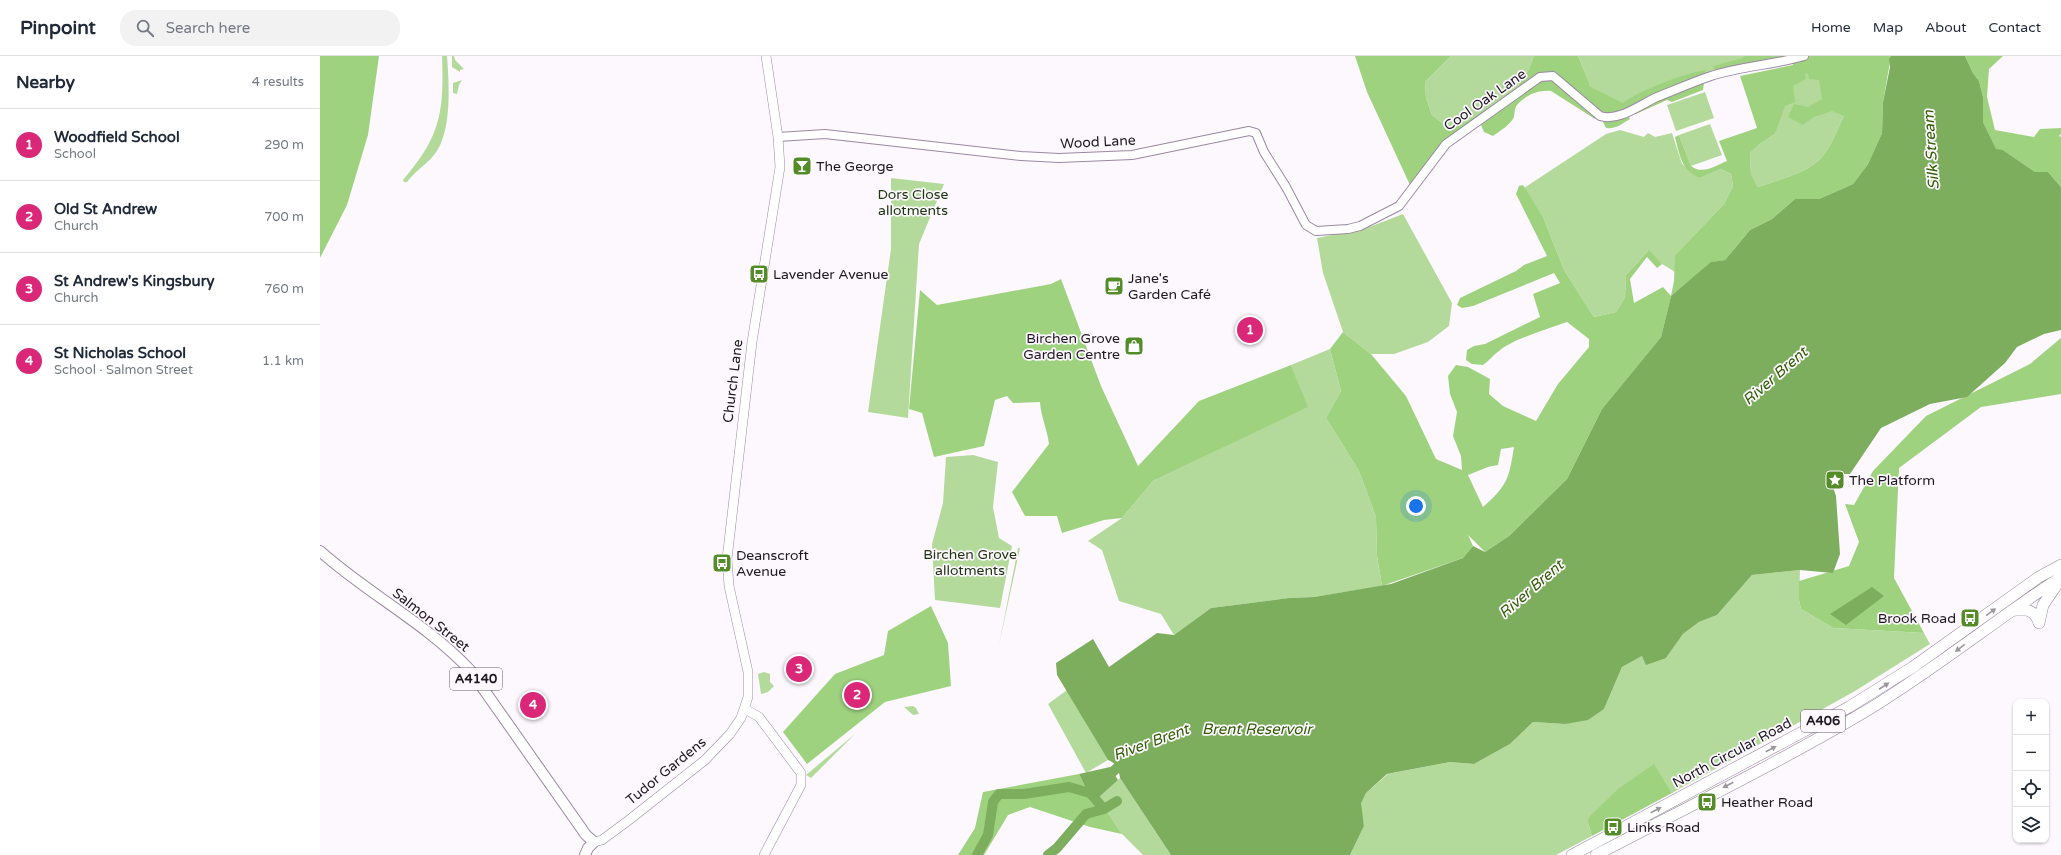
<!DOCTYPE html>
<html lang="en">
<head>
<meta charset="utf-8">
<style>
	:root { --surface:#fff; --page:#f2f2f3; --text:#1f2937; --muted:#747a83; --line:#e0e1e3; --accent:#db2777 }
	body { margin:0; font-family:"Varela Round",sans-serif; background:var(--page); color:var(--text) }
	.controls { position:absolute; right:12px; bottom:12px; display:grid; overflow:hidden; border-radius:8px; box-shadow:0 1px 3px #0004 }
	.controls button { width:36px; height:36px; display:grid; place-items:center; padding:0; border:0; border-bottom:1px solid var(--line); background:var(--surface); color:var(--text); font:20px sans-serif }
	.you { position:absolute; left:1096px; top:450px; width:14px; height:14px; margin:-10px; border:3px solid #fff; border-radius:50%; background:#1a73e8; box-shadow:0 0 0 6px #1a73e833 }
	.badge { display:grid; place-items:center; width:26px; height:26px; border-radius:50%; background:var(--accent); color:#fff; font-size:13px; font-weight:700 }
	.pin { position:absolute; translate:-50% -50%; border:2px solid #fff; box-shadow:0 1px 4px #0006 }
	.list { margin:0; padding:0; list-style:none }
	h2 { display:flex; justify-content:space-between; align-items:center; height:52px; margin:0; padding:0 16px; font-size:17px }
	h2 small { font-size:13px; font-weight:400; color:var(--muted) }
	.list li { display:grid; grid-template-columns:26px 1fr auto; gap:12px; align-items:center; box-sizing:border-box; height:72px; padding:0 16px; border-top:1px solid var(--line) }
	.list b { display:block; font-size:15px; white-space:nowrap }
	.list p { margin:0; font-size:13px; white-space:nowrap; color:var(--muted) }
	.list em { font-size:13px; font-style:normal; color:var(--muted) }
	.icon { flex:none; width:22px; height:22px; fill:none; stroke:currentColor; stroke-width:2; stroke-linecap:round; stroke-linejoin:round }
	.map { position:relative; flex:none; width:1741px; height:799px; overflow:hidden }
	header { display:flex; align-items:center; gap:24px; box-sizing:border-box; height:56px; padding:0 20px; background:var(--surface); border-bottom:1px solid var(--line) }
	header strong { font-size:19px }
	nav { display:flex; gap:22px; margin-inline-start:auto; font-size:14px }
	.search { width:280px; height:36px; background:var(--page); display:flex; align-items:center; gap:10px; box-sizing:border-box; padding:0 14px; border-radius:16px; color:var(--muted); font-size:15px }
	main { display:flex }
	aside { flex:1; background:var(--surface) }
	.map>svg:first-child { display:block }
	.green { fill:#b3da9b }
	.forest { fill:#9fd27f; fill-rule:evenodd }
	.water { fill:#7dae5d }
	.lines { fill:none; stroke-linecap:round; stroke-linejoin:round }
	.river { stroke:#7dae5d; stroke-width:10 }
	.tertiary-casing { stroke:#9b88a1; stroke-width:10 }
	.secondary-casing { stroke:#9b88a1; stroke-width:10 }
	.primary-casing { stroke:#9b88a1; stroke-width:12 }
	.trunk-casing { stroke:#9b88a1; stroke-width:12 }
	.tertiary { stroke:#fff; stroke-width:8 }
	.secondary { stroke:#fff; stroke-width:9 }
	.primary { stroke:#fff; stroke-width:10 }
	.trunk { stroke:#fff; stroke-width:11 }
	.oneway { fill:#9b979c }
	.labels { text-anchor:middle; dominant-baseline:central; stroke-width:3.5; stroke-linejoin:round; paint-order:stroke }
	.shield { fill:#fcf8fe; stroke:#625b64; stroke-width:1 }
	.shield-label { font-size:13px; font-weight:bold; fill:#201822 }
	.street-label { font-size:14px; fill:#201822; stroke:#fcf8fe }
	.poi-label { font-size:14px; fill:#201822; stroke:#fcf8fe; text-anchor:start }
	.park-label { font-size:14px; fill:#1e3210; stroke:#fcf8fe }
	.water-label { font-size:15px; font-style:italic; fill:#315d02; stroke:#fcf8fe }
</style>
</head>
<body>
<header>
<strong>Pinpoint</strong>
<div class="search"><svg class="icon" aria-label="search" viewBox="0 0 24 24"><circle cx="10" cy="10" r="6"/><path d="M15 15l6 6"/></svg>Search here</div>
<nav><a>Home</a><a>Map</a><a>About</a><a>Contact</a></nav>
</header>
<main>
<aside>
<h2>Nearby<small>4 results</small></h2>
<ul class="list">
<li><span class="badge">1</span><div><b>Woodfield School</b><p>School</p></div><em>290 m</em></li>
<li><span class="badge">2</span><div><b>Old St Andrew</b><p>Church</p></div><em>700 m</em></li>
<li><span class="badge">3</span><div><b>St Andrew's Kingsbury</b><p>Church</p></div><em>760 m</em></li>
<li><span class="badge">4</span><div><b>St Nicholas School</b><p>School · Salmon Street</p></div><em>1.1 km</em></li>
</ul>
</aside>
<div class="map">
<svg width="1741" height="799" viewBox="0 0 1741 799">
	<rect width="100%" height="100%" fill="#fcf8fe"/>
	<path class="green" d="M122,0h5c2,28 5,70 -10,95 -8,12 -21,19 -30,31h-3l-1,-2c38,-44 41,-68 39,-124z
		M132,0h2l1,4 9,9 -4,1v2l-8,-5z
		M1131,0h83l-6,15 -10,13 3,4 -57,35 -19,2 -13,-10 -6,-17 -1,-16z
		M1258,0h211l-74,15 -68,26 -29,15 -13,2 -20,-16 6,-11z
		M1500,12l24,48c-7,14 -12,29 -22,41 -15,17 -43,22 -64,30l-7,-11 -1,-23 11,-10 14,-9 15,-57z
		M142,24l-3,5 -2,9 -4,-1v-10z
		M1385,36l9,26 -38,13 -9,-26z
		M1390,68l12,31 -31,11 -12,-31z
		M1300,74l24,7 4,-4 7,4 17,-4 10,31 18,14 21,-9 10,5 2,12 -9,18 -49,51v17l-13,-8 -14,-13 -22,24 -1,22 -9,15 -22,5 -30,-47 -21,-53 -19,-29 82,-54z
		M571,122l53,6 -25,60 -11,174 -40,-6 23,-163z
		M1083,158l49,89 -3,23 -21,16 -34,12h-23l-28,-22 -20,-59 -6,-35 47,-9z
		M1010,293l11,42 -15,27 33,53 17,46 1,39 5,30 -68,11 -25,1 -78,10 -37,27 -13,-21 -42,-13 -17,-51 -14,-9 34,-23 31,-37 154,-74 -16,-42z
		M653,399l25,7 -5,45 6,31 13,8 -12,62 -65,-8 -3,-56 11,-41 3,-46z
		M698,492h2l-21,97z
		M1480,514l-1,30 2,9 32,19 91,5 6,11 -75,47 -183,102 -18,-28 -67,54 5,17 -36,19h-206l14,-29 -4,-23 6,-10 22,-19 62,-12 24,2 36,-20 23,-22 32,2 39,-15 18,-42 20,-11 24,2 17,-24 16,-12 18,-7 35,-40z
		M444,616l6,2v8l4,4 -6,6 -7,2 -3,-20z
		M747,634l41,70 -22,13 -38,-69z
		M593,650l3,2 3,6 -6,1 -9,-8z
		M535,678l-44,44 -5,-3z
		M800,722l51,77h-28l-21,-21 -24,-36z"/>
	<path class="forest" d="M0,0h59l-11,79 -21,70 -27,53z
		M1035,0h96l-26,26 1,16 6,17 13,10 19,-2 47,-30 -79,65 -1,-1 -21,28 -43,-93z
		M1214,0h44l13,31 32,16c20,-14 59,-29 83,-33l-3,5 -56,22 -29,15 -13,2 -53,-42 -10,1 -21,15 -3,-4 10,-13z
		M1424,0h44l-6,3 -67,11 -2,-4 30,-8z
		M1471,0h100l-8,46 -1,31 -14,31 -15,20 -34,15h-24l-23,20 -22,11 -25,30 -12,2 -42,34 -10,41 -59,72 -35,70 -58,57 -24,16 -17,-17 5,11 -10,12 -81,28 -5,-30 -1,-39 -17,-46 -33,-53 15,-27 -11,-42 13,-17 28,22 35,42 30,63 26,11 -1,-14 -8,-20 4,-24 -7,-18 -2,-18 8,-11 12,2 22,12 -1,15 14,12 33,15 22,-37 31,-37v-8l-22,-17c-19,7 -54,17 -68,29 -6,4 -10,10 -16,14l-11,-1 -6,-4 1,-10 7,-4 11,-2 55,-27 -7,-23 27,-11 -6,-10 -81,33 -11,2 -5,-3 3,-7 56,-27 8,-6 23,-9 -31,-62 3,-8 4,-1 20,32 21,53 30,47 22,-5 9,-15 1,-22 23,-25 13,14 -5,4 -10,-11 -17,22 4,24 29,-16 8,9 3,-15 1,-26 49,-51 9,-18 -2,-12 -10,-5 -21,9c-19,-8 -20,-22 -25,-41l4,-2 12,31c11,9 24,0 36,-5l-8,-20 38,-13 -17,-52 53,-11zM1488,17l1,6 10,1 3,19 -14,8 -14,-3 -6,13 15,8 11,-8 18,-6 12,5c-7,14 -12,29 -22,41 -15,17 -43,22 -64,30l-7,-12 -1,-22 11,-10 14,-9 10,-28 10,-4 -2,-16 13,-7 -1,-5zM1194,391c-5,31 -6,38 -31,60l-15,-32 20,-8 10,-2 3,-16z
		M1645,0h38l-14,13 -2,28 8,33 39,7 6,-8 21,-1v6l-2,2 2,1v50l-13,-15h-13l-32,-22h-7l-13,-28v-25l-4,-16 -6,-8z
		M1230,22l46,36 -1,5 -44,-28c-13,-1 -25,4 -34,14 -3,4 -2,8 -3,12 -3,7 -15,15 -21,19l-9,-4 -3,-7 59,-45z
		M1384,27l-1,7 -31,12 -5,-2 -31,14 -1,-3 16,-9z
		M1309,61l1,2c-9,5 -13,10 -24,9l-3,-6z
		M741,223l40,107 37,80 61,-65 92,-36 17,42 -155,74 -31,37 -18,2 -42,13 -5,-17h-32l-13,-24 37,-48c-2,-16 -8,-27 -9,-42l-27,1 -6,-7 -12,4 -11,46 -50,11 -12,-44 -13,-4 11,-119 17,15 114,-21z
		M1741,282v56l-80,13 -82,61 -5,110 30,55 -91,-5 -32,-19 -2,-9v-19l50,-15 10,-24 -14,-38 9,1 19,-34 53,-55 104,-52z
		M611,550l17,37 3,43 -66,16 -78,62 -24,-32 52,-58 49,-19 4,-24z
		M1334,708l18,29 -80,43 -5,-17 31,-30z
		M759,718l13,27 6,-3 24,36 -32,-7 -60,-20 -22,8 -24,40h-26l17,-27 8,-36z"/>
	<path class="water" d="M1571,0h74l8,17 6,8 4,16v25l13,27 7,1 32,22h13l13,15v143l-17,4 -27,13 -12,16 -38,34 -37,7 -49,24 -31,46h-13l-7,4 6,18 4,58 -7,19 -33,-3 -48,5 -35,40 -18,7 -16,12 -17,24 -20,7 -4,-9 -20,11 -18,42 -16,11 -23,4 -32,-2 -23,22 -36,20 -24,-2 -63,12 -21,19 -5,10 3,23 -14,29h-179l-51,-77c-1,-9 -4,-15 -12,-18l-51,-85 -1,-12 37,-24 16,28 48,-34 17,2 37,-27 78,-10 25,-1 77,-13 72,-26 10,-12 12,6 24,-16 58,-57 35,-70 59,-72 10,-41 40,-34 14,-2 25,-30 22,-11 23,-20h24l34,-15 15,-20 14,-31 1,-31 7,-35 -1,-8z
		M1552,531l12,9 -38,29 -16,-11z
		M790,711l8,13 -20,18 -6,3 -13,-27z"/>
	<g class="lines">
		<path class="river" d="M770,737l14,16
			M657,799l11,-20 5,-33 6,-8h25l45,-7 21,6 28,-26 13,-4
			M728,799l9,-7 29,-34 18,-5 13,-8"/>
		<defs>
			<path id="tertiary" d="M458,81l47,-3 196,22 38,2 73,-3 117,-24 7,2 8,19 22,35 20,38 10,6 32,-2 12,-3 39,-20 47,-62 94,-67 13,-1 47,40c19,6 41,-12 57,-19 18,-7 36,-15 54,-21 30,-10 63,-11 93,-20"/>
			<path id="secondary" d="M425,653l14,8 42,56v12l-37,70
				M274,786l8,-2 27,-20 76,-60 25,-26 11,-16 7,-21v-25l-19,-86 -2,-27 25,-217 28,-175 -2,-30 -12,-81"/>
			<path id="primary" d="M0,495c48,43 106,72 150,119l116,165 8,7
				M265,799l3,-7 6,-6"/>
			<path id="trunk" d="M1691,555c13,-3 24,-2 28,12
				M1719,567l4,-18 15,-22
				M1252,799l277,-148 64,-40 126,-90 22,-12
				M1276,799c90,-47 182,-92 270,-144 68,-41 129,-91 195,-134"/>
		</defs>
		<use href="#tertiary" class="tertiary-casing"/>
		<use href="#secondary" class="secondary-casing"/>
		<use href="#primary" class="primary-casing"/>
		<use href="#trunk" class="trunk-casing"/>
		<use href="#tertiary" class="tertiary"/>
		<use href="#secondary" class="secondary"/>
		<use href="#primary" class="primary"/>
		<use href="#trunk" class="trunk"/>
	</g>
	<defs><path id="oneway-solid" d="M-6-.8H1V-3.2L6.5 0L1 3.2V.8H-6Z"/></defs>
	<g class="oneway">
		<use href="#oneway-solid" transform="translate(1671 556) rotate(-36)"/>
		<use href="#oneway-solid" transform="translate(1640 592) rotate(143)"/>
		<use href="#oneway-solid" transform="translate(1564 630) rotate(-33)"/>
		<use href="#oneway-solid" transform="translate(1451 693) rotate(-28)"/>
		<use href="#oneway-solid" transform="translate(1408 729) rotate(152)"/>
		<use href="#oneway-solid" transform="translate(1336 754) rotate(-28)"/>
	</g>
	<defs>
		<symbol id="bar-square" viewBox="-11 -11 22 22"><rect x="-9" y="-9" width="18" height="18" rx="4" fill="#548c28" stroke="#fcf8fe"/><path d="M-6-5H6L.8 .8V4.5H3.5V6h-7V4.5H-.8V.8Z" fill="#fff"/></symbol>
		<symbol id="bus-square" viewBox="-11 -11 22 22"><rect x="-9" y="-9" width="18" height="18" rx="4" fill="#548c28" stroke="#fcf8fe"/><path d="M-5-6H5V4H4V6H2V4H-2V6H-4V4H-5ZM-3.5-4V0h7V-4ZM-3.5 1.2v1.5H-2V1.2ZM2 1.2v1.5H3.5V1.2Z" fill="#fff"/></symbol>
		<symbol id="cafe-square" viewBox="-11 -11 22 22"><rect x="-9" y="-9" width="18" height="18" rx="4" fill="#548c28" stroke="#fcf8fe"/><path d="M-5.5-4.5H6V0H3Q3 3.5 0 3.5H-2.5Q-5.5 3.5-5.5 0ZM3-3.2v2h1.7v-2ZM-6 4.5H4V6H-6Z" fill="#fff"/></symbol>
		<symbol id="shop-square" viewBox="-11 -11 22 22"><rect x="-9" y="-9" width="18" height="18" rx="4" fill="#548c28" stroke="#fcf8fe"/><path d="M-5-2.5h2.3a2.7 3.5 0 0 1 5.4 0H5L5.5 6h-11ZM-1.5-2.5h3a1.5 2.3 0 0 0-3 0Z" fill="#fff"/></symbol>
		<symbol id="sight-square" viewBox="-11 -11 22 22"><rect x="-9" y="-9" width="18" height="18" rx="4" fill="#548c28" stroke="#fcf8fe"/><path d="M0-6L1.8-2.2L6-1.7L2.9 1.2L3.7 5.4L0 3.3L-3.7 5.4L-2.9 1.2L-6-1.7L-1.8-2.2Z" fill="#fff"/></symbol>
	</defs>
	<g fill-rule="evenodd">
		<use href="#bar-square" x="471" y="99" width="22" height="22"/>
		<use href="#bus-square" x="428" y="207" width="22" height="22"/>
		<use href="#cafe-square" x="783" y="219" width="22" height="22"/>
		<use href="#shop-square" x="803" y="279" width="22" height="22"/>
		<use href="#sight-square" x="1504" y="413" width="22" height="22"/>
		<use href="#bus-square" x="391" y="496" width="22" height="22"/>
		<use href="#bus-square" x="1639" y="551" width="22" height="22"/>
		<use href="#bus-square" x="1376" y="735" width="22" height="22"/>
		<use href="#bus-square" x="1282" y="760" width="22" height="22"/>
	</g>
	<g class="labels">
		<g class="shield">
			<rect x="130" y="612" width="52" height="22" rx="3"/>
			<rect x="1481" y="654" width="44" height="22" rx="3"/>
		</g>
		<g class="shield-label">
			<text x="156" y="623">A4140</text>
			<text x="1503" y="665">A406</text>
		</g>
		<g class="street-label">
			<text transform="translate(1165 44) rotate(-35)">Cool Oak Lane</text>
			<text transform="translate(778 86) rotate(-3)">Wood Lane</text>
			<text transform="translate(413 325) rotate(-83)">Church Lane</text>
			<text transform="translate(111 564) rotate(38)">Salmon Street</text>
			<text transform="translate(1412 697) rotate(-28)">North Circular Road</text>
			<text transform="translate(346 715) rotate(-39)">Tudor Gardens</text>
		</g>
		<g class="poi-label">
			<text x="496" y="110">The George</text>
			<text x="453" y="218">Lavender Avenue</text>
			<text x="808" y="222">Jane's<tspan x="808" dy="16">Garden Café</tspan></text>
			<text x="800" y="282" text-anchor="end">Birchen Grove<tspan x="800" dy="16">Garden Centre</tspan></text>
			<text x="1529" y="424">The Platform</text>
			<text x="416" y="499">Deanscroft<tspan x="416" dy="16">Avenue</tspan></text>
			<text x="1636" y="562" text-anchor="end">Brook Road</text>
			<text x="1401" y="746">Heather Road</text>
			<text x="1307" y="771">Links Road</text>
		</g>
		<g class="park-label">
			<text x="593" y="138">Dors Close<tspan x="593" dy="16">allotments</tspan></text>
			<text x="650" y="498">Birchen Grove<tspan x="650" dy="16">allotments</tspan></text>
		</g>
		<g class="water-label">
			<text transform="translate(1611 94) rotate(-94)">Silk Stream</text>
			<text transform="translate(1455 320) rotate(-41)">River Brent</text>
			<text transform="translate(1211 533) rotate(-41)">River Brent</text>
			<text x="937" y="673">Brent Reservoir</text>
			<text transform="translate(831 686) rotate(-20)">River Brent</text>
		</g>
	</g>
</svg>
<div class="controls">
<button>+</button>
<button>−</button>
<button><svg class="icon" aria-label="locate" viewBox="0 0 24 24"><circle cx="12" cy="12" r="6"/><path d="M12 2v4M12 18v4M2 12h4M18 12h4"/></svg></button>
<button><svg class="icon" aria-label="layers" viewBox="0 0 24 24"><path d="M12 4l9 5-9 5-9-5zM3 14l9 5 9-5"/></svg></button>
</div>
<div class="you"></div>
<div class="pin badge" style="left:930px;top:274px">1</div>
<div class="pin badge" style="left:537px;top:639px">2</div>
<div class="pin badge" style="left:479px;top:613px">3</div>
<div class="pin badge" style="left:213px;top:649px">4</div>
</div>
</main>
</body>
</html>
